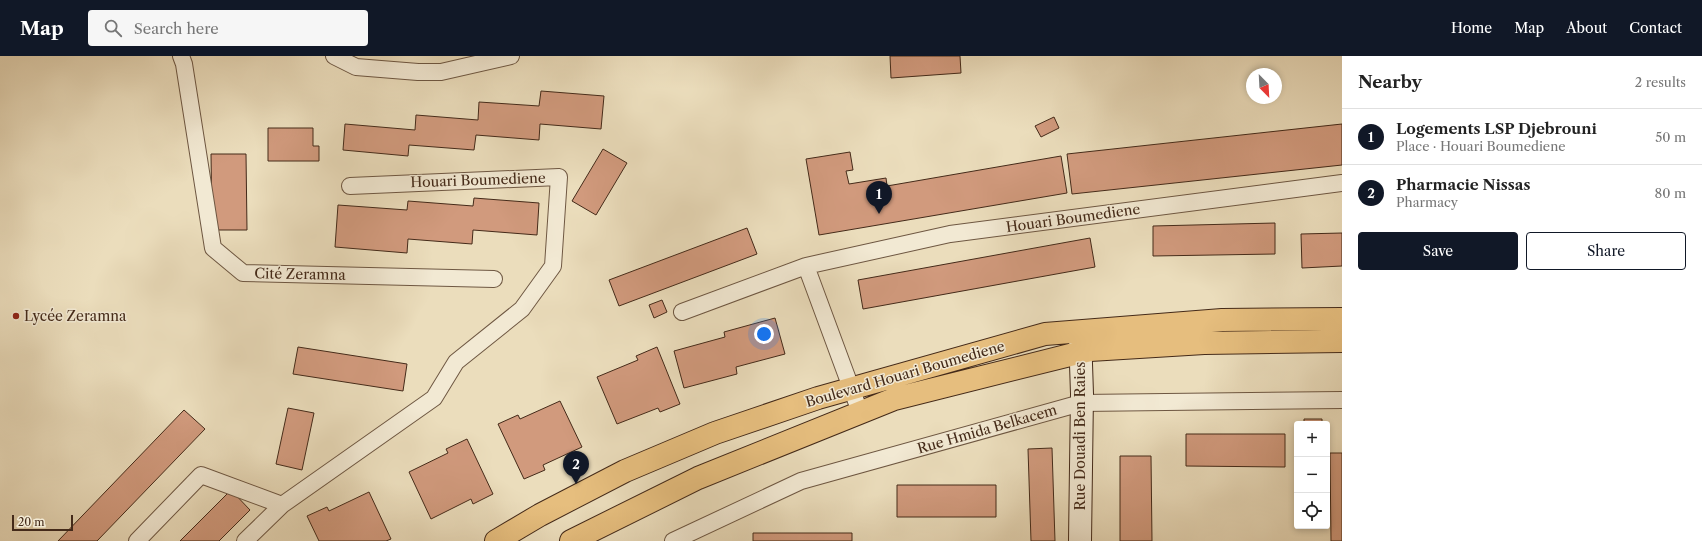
<!DOCTYPE html>
<html lang="en">
<head>
<meta charset="utf-8">
<style>
	:root { --surface:#fff; --page:#f6f6f6; --text:#222; --muted:#767676; --line:#e0e0e0; --accent:#111827 }
	body { margin:0; font-family:"Libre Caslon Text",serif; background:var(--page); color:var(--text) }
	.controls { position:absolute; right:12px; bottom:12px; display:grid; overflow:hidden; border-radius:4px; box-shadow:0 2px 6px #0003 }
	.controls button { width:36px; height:36px; display:grid; place-items:center; padding:0; border:0; border-bottom:1px solid var(--line); background:var(--surface); color:var(--text); font:20px sans-serif }
	.compass { position:absolute; left:1246px; top:12px; width:36px; height:36px; border-radius:50%; background:var(--surface); box-shadow:0 2px 6px #0003; rotate:156deg }
	.scale { position:absolute; left:12px; bottom:10px; width:61px; box-sizing:border-box; padding-left:4px; border:2px solid #442a19; border-top:0; font-size:11px; line-height:14px; white-space:nowrap; color:#442a19; -webkit-text-stroke:3px #f2e9d3; paint-order:stroke }
	.you { position:absolute; left:764px; top:278px; width:14px; height:14px; margin:-10px; border:3px solid #fff; border-radius:50%; background:#1a73e8; box-shadow:0 0 0 6px #1a73e833 }
	.badge { display:grid; place-items:center; width:26px; height:26px; border-radius:50%; background:var(--accent); color:#fff; font-size:13px; font-weight:700 }
	.pin { position:absolute; translate:-50% -33px; filter:drop-shadow(0 1px 2px #0008) }
	.pin::after { content:''; position:absolute; top:21px; width:14px; height:12px; background:inherit; clip-path:polygon(0 0,100% 0,50% 100%) }
	.list { margin:0; padding:0; list-style:none }
	h2 { display:flex; justify-content:space-between; align-items:center; height:52px; margin:0; padding:0 16px; font-size:17px }
	h2 small { font-size:13px; font-weight:400; color:var(--muted) }
	.list li { display:grid; grid-template-columns:26px 1fr auto; gap:12px; align-items:center; box-sizing:border-box; height:56px; padding:0 16px; border-top:1px solid var(--line) }
	.list b { display:block; font-size:15px; white-space:nowrap }
	.list p { margin:0; font-size:13px; white-space:nowrap; color:var(--muted) }
	.list em { font-size:13px; font-style:normal; color:var(--muted) }
	.actions { display:flex; gap:8px; padding:12px 16px }
	.actions a { flex:1; padding:9px 0; border:1px solid var(--accent); border-radius:4px; text-align:center; font-size:14px; color:var(--accent) }
	.actions .main { background:var(--accent); color:#fff }
	.icon { flex:none; width:22px; height:22px; fill:none; stroke:currentColor; stroke-width:2; stroke-linecap:round; stroke-linejoin:round }
	.map { position:relative; flex:none; width:1342px; height:485px; overflow:hidden }
	header { display:flex; align-items:center; gap:24px; box-sizing:border-box; height:56px; padding:0 20px; background:var(--accent); color:#fff }
	header strong { font-size:19px }
	nav { display:flex; gap:22px; margin-inline-start:auto; font-size:14px }
	.search { width:280px; height:36px; background:var(--page); display:flex; align-items:center; gap:10px; box-sizing:border-box; padding:0 14px; border-radius:4px; color:var(--muted); font-size:15px }
	main { display:flex }
	aside { flex:1; background:var(--surface) }
	.map>svg:first-child { display:block }
	.building { fill:#d19a7d; stroke:#442a19 }
	.lines { fill:none; stroke-linecap:round; stroke-linejoin:round }
	.street-casing { stroke:#6e5742; stroke-width:18 }
	.secondary-casing { stroke:#442a19; stroke-width:24 }
	.highway-casing { stroke:#442a19; stroke-width:24 }
	.street { stroke:#f2e9d3; stroke-width:16 }
	.secondary { stroke:#f2e9d3; stroke-width:22 }
	.highway { stroke:#e6be7e; stroke-width:22 }
	.poi-dot { fill:#8f2418; stroke:#f2e9d3; stroke-width:1.5 }
	.labels { text-anchor:middle; dominant-baseline:central; stroke-width:3; stroke-linejoin:round; paint-order:stroke }
	.street-label { font-size:14px; fill:#442a19; stroke:#f2e9d3 }
	.poi-label { font-size:14px; fill:#442a19; stroke:#f2e9d3; text-anchor:start }
</style>
</head>
<body>
<header>
<strong>Map</strong>
<div class="search"><svg class="icon" aria-label="search" viewBox="0 0 24 24"><circle cx="10" cy="10" r="6"/><path d="M15 15l6 6"/></svg>Search here</div>
<nav><a>Home</a><a>Map</a><a>About</a><a>Contact</a></nav>
</header>
<main>
<div class="map">
<svg width="1342" height="485" viewBox="0 0 1342 485">
	<rect width="100%" height="100%" fill="#ebddbc"/>
	<filter id="stains"><feTurbulence type="fractalNoise" baseFrequency=".005" numOctaves="4"/><feColorMatrix values="0 0 0 0 .2 0 0 0 0 .09 0 0 0 0 .02 0 0 0 .5 -.17"/></filter>
	<radialGradient id="worn" r=".72"><stop offset=".6" stop-color="#630" stop-opacity="0"/><stop offset="1" stop-color="#630" stop-opacity=".3"/></radialGradient>
	<path class="building" d="M890,0h70l1,17 -70,5z
		M541,35l63,5 -3,33 -61,-5 -1,16 -63,-5 -2,15 -65,-5 -1,11 -65,-6 2,-26 70,6 1,-15 62,5 1,-18 60,4z
		M1054,61l5,11 -18,9 -6,-11z
		M1342,68v41l-270,29 -5,-40z
		M268,72h45v18h6v15h-51z
		M603,93l24,14 -31,52 -24,-14z
		M850,96l3,18 -7,1 3,13 37,-6 1,8 174,-30 6,37 -248,42 -13,-76z
		M211,98h35l1,76h-35z
		M474,142l65,5 -2,32 -64,-5 -1,14 -64,-5 -1,14 -72,-6 3,-42 69,5 1,-9 65,5z
		M1275,167v31l-122,2v-30z
		M747,172l10,26 -138,52 -10,-26z
		M1342,177v33l-40,2 -1,-34z
		M1090,182l5,29 -232,42 -5,-29z
		M662,244l5,12 -13,6 -5,-13z
		M775,262l10,36 -49,13 1,7 -53,14 -10,-37 51,-14 -1,-5z
		M298,291l109,17 -4,27 -110,-17z
		M657,291l23,57 -20,8 -2,-4 -41,16 -20,-47 41,-17 -2,-4z
		M560,345l22,46 -39,18 2,5 -21,9 -26,-55 20,-9 2,4z
		M288,352l26,5 -12,57 -26,-6z
		M184,354l21,19 -108,112h-39z
		M1304,363h18v5h-18z
		M1186,378h99v33l-99,-1z
		M467,383l26,55 -20,10 -2,-5 -40,20 -22,-47 39,-19 -2,-4z
		M1052,392l3,93h-24l-3,-92z
		M1330,397h12v88h-11z
		M1120,400h31l1,85h-32z
		M897,429h99v32h-99z
		M231,434l19,20 -31,31h-39z
		M369,436l22,47 -5,2h-67l-12,-25 20,-9 2,4z
		M753,477h99v8h-99z"/>
	<g class="lines">
		<defs>
			<path id="street" d="M181,0l3,8 29,184 30,25 251,6
				M334,0l22,11 62,5h23l70,-16
				M806,210l54,146
				M682,256l124,-46 144,-32 392,-51
				M137,485l64,-66 81,30
				M245,485l37,-36 152,-107 22,-36 66,-53 31,-43 6,-89 -209,9
				M673,485l128,-60 280,-78 261,-3"/>
			<path id="secondary" d="M1080,278l2,60 -2,147"/>
			<path id="highway" d="M496,485l44,-26 85,-44 90,-38 103,-35 227,-64 177,-14 120,-1
				M571,485l127,-63 196,-79 196,-49 114,-7 138,-2"/>
		</defs>
		<use href="#street" class="street-casing"/>
		<use href="#secondary" class="secondary-casing"/>
		<use href="#highway" class="highway-casing"/>
		<use href="#street" class="street"/>
		<use href="#secondary" class="secondary"/>
		<use href="#highway" class="highway"/>
	</g>
	<circle class="poi-dot" cx="16" cy="260" r="4"/>
	<g class="labels">
		<g class="street-label">
			<text transform="translate(478 124) rotate(-2)">Houari Boumediene</text>
			<text transform="translate(1073 162) rotate(-8)">Houari Boumediene</text>
			<text transform="translate(300 218) rotate(1)">Cité Zeramna</text>
			<text transform="translate(905 318) rotate(-16)">Boulevard Houari Boumediene</text>
			<text transform="translate(987 373) rotate(-16)">Rue Hmida Belkacem</text>
			<text transform="translate(1080 380) rotate(-90)">Rue Douadi Ben Raies</text>
		</g>
		<g class="poi-label">
			<text x="24" y="260">Lycée Zeramna</text>
		</g>
	</g>
	<rect width="100%" height="100%" filter="url(#stains)"/>
	<rect width="100%" height="100%" fill="url(#worn)"/>
</svg>
<div class="controls">
<button>+</button>
<button>−</button>
<button><svg class="icon" aria-label="locate" viewBox="0 0 24 24"><circle cx="12" cy="12" r="6"/><path d="M12 2v4M12 18v4M2 12h4M18 12h4"/></svg></button>
</div>
<svg class="compass" viewBox="-18 -18 36 36"><path d="M0-13l5 13h-10z" fill="#e53935"/><path d="M0 13l5-13h-10z" fill="#767676"/></svg>
<div class="scale">20 m</div>
<div class="you"></div>
<div class="pin badge" style="left:879px;top:158px">1</div>
<div class="pin badge" style="left:576px;top:428px">2</div>
</div>
<aside>
<h2>Nearby<small>2 results</small></h2>
<ul class="list">
<li><span class="badge">1</span><div><b>Logements LSP Djebrouni</b><p>Place · Houari Boumediene</p></div><em>50 m</em></li>
<li><span class="badge">2</span><div><b>Pharmacie Nissas</b><p>Pharmacy</p></div><em>80 m</em></li>
</ul>
<div class="actions"><a class="main">Save</a><a>Share</a></div>
</aside>
</main>
</body>
</html>
